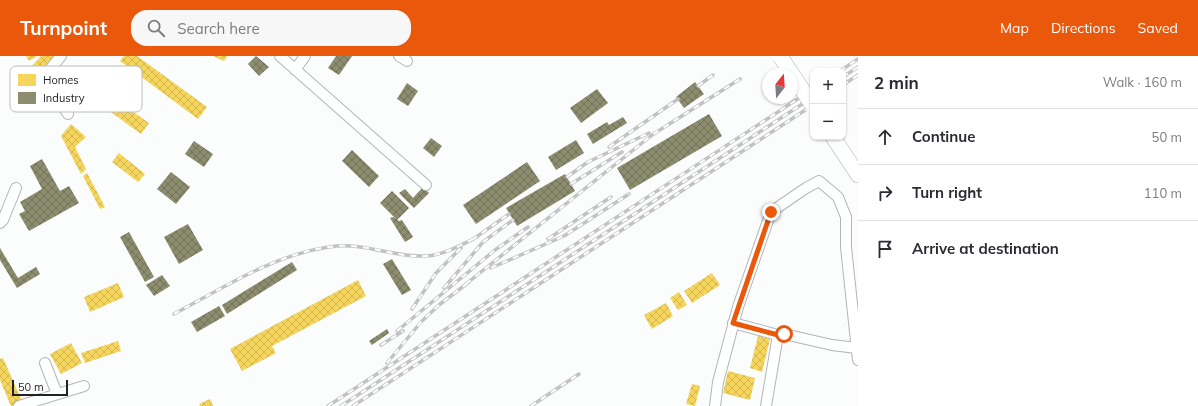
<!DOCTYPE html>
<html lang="en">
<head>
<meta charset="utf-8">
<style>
	:root { --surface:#fff; --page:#f7f7f7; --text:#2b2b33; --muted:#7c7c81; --line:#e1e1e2; --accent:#ea580c }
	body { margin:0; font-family:Mulish,sans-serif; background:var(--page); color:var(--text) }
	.controls { position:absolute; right:12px; top:12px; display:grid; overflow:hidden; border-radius:8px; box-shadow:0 1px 3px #0004 }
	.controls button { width:36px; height:36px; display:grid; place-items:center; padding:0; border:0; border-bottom:1px solid var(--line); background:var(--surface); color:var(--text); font:20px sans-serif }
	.compass { position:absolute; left:762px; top:12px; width:36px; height:36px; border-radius:50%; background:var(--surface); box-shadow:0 1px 3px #0004; rotate:17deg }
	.scale { position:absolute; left:12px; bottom:10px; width:56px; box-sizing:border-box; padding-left:4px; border:2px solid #212326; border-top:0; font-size:11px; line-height:14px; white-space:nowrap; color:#212326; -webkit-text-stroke:3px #fff; paint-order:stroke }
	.stop { position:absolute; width:12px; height:12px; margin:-9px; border:3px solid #ea580c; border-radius:50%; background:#fff }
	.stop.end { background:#ea580c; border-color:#fff; box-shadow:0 1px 4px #0008 }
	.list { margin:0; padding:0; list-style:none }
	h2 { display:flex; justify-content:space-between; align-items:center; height:52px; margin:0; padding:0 16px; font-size:17px }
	h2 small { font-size:13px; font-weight:400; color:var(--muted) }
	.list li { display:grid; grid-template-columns:26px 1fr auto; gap:12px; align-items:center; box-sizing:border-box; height:56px; padding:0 16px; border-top:1px solid var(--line) }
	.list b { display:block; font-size:15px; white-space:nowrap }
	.list em { font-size:13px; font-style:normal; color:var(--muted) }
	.icon { flex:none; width:22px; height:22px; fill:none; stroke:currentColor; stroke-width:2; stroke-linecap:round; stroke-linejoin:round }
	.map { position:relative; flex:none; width:858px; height:350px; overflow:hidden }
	header { display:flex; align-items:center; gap:24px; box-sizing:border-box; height:56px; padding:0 20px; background:var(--accent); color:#fff }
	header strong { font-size:19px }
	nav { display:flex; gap:22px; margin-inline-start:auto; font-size:14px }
	.search { width:280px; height:36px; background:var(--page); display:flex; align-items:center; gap:10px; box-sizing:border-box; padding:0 14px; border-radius:16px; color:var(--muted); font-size:15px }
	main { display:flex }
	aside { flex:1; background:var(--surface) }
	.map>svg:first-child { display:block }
	.homes { fill:url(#homes-cross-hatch) }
	.industry { fill:url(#industry-cross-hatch) }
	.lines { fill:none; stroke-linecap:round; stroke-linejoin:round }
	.minor-casing { stroke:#b4b5b7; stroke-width:12 }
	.highway-casing { stroke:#b4b5b7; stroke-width:16 }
	.minor { stroke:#feffff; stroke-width:10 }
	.highway { stroke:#feffff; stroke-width:15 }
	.rail-casing { stroke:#c2c2c2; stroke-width:3.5 }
	.rail { stroke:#fff; stroke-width:2; stroke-dasharray:6; stroke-linecap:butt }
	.highway-bridge-casing { stroke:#b4b5b7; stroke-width:16; stroke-linecap:butt }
	.highway-bridge { stroke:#feffff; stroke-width:15 }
	.route { stroke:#ea580c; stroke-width:5 }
	.key { fill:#fff; stroke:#bcbdbe; stroke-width:1 }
	.key-label { font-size:11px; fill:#212326 }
</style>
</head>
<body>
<header>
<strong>Turnpoint</strong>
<div class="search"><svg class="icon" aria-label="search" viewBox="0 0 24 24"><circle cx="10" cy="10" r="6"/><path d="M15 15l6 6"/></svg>Search here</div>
<nav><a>Map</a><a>Directions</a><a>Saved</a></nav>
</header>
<main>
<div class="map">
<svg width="858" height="350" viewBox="0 0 858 350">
	<defs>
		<pattern id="homes-cross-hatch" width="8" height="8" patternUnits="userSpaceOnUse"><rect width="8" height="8" fill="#f6d55c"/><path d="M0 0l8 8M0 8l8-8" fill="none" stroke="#d3b750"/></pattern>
		<pattern id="industry-cross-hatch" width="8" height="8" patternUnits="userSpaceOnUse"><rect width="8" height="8" fill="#8c8c6e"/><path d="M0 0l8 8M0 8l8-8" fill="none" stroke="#72725a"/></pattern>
	</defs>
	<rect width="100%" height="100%" fill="#fbfcfc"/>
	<path class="homes" d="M26,0h11l-8,5z
		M41,0h18l-18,20 -10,-9z
		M124,0h13l70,51 -9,12 -78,-58z
		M213,0h14l-3,5z
		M111,40l38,27 -8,11 -37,-27z
		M71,68l15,13 -11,10 11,22 -5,5 -20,-38z
		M119,97l26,21 -7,8 -26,-20z
		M87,117l18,34 -5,2 -17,-33z
		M712,217l8,12 -28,18 -8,-12z
		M358,224l8,16 -94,50 4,7 -34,18 -12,-22z
		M118,227l6,14 -34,15 -6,-15z
		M679,236l8,13 -9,5 -8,-12z
		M666,247l7,13 -21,13 -8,-14z
		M758,280l12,3 -8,33 -12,-4z
		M118,285l3,10 -36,12 -4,-10z
		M71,287l11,20 -21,11 -11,-20z
		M3,302l19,43 -11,5 -11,-26v-21z
		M728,315l27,7 -5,22 -27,-7z
		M692,328l8,2 -5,20 -9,-2z
		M210,343l3,7h-13l-1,-2z"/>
	<path class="industry" d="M256,0l13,11 -10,9 -11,-12z
		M336,0h16l-13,19 -11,-7z
		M695,26l9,12 -20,14 -8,-11z
		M407,27l11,8 -10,15 -11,-7z
		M597,33l11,14 -27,20 -11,-15z
		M709,58l13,22 -92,54 -13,-22z
		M623,61l4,6 -34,21 -6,-10 20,-12 2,3z
		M431,82l11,8 -8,11 -11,-9z
		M576,84l8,13 -28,17 -8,-13z
		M194,85l19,13 -9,13 -19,-13z
		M352,94l27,26 -10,11 -27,-26z
		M42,103l18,32 9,-5 10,17 -50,28 -10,-17 6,-3 -5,-9 22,-13 -12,-23z
		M527,106l13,19 -64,43 -13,-19z
		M171,116l19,15 -14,17 -19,-15z
		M565,118l10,17 -58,35 -11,-18z
		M423,131l6,6 -15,15 -15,-15 6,-4 8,9z
		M392,135l17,17 -12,12 -17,-17z
		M393,161l6,4 3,-1 11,17 -8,5 -15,-24z
		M188,168l15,26 -24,14 -15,-27z
		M129,176l25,45 -9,5 -25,-45z
		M0,192l18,30 18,-11 4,7 -23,14 -17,-28z
		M392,203l19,31 -9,5 -19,-31z
		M292,206l5,8 -70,44 -5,-9z
		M162,219l8,11 -16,10 -8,-11z
		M219,250l6,10 -28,16 -6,-10z
		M387,273l2,4 -17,12 -3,-4z"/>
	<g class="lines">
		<defs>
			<path id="minor" d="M61,0l-13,16 -1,10 21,32
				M280,0l146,129
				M399,0l8,5
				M295,14l10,-14
				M0,167l3,-3 13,-32
				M733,267l45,12 6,-1 48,11 25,3
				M45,307l12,31
				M19,350l65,-20
				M715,350l3,-24 20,-75 33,-95 35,-24 13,-7 19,16 8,20v30l12,113
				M766,350l12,-71"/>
			<path id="highway" d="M833,81l25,38"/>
		</defs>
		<use href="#minor" class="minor-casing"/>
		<use href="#highway" class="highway-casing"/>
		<use href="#minor" class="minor"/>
		<use href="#highway" class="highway"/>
		<defs>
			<path id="rail" d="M840,15l18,-12
				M843,21l15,-10
				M843,29l15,-10
				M698,30l15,-11
				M609,91l69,-48
				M567,121l21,-15 61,-29
				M571,128l51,-32
				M548,183l63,-42
				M472,184l37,-26
				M491,212l73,-32 65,-42
				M466,228l186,-149 88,-56
				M444,232l39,-46 30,-22
				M412,253l24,-36 25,-25
				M174,258c49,-26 99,-59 155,-67 36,-6 63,11 97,9 18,-1 35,-11 51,-19
				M397,275l98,-81 33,-23
				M381,289l22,-14
				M387,307l34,-41 18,-17 30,-23
				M328,350l485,-317
				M341,350l472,-309
				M353,350l460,-301
				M531,350l48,-32"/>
		</defs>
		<use href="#rail" class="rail-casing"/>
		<use href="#rail" class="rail"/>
		<defs>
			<path id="highway-bridge" d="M780,0l33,50"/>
		</defs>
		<use href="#highway-bridge" class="highway-bridge-casing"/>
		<use href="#highway-bridge" class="highway-bridge"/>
	</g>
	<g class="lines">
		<path class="route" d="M771,156l-38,111 45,12 6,-1"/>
	</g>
	<rect x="10" y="10" width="132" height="46" rx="6" class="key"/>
	<rect x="18" y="18" width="18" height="12" fill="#f6d55c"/>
	<rect x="18" y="36" width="18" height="12" fill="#8c8c6e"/>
	<g class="key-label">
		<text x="43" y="28">Homes</text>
		<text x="43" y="46">Industry</text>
	</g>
</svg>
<div class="controls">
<button>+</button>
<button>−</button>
</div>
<svg class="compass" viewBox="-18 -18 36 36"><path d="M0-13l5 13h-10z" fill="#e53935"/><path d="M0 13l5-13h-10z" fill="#7c7c81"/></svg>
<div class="scale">50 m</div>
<div class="stop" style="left:784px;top:278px"></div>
<div class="stop end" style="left:771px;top:156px"></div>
</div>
<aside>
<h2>2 min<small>Walk · 160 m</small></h2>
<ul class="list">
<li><svg class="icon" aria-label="ahead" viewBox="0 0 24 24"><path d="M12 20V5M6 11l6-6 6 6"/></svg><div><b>Continue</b></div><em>50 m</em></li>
<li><svg class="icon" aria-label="right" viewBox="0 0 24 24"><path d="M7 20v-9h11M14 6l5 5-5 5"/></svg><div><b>Turn right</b></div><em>110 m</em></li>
<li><svg class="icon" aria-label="arrive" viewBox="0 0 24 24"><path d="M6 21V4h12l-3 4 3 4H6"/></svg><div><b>Arrive at destination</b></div></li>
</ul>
</aside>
</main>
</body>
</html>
